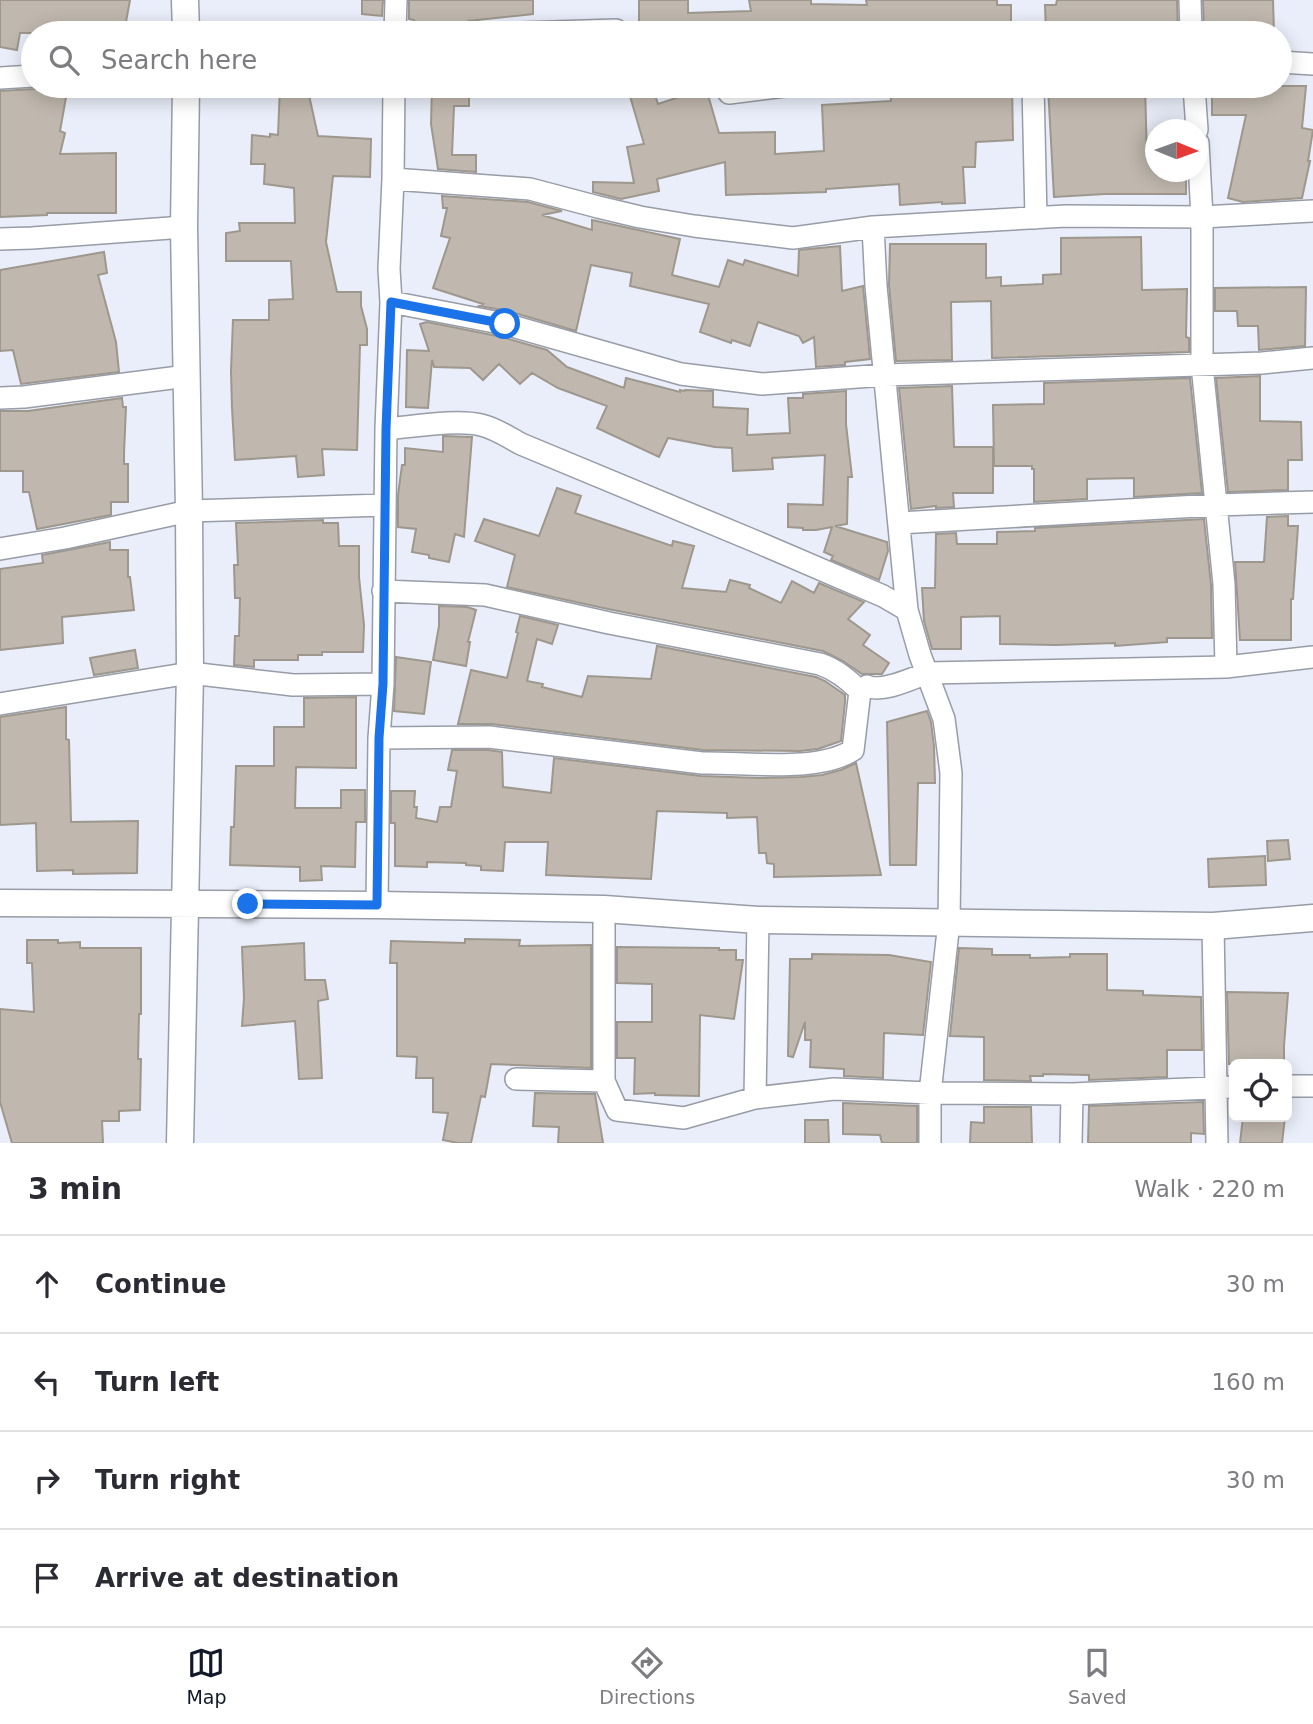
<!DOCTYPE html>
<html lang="en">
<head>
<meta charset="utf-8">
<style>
	:root { --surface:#fff; --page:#f2f2f3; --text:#2b2b33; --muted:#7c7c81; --line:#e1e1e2; --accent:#111827 }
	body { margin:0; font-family:"DejaVu Sans",sans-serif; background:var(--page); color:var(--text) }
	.controls { position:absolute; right:21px; bottom:21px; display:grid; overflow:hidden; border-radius:10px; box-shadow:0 4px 18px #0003 }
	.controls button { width:63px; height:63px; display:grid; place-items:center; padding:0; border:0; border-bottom:2px solid var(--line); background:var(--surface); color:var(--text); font:35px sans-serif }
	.compass { position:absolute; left:1145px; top:119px; width:63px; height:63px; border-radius:50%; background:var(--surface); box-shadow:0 4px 18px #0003; rotate:91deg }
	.stop { position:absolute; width:21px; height:21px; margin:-16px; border:5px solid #1a73e8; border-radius:50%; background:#fff }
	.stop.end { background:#1a73e8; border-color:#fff; box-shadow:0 2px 7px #0008 }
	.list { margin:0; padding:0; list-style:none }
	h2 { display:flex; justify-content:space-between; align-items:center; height:91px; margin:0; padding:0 28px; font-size:30px }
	h2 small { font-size:23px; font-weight:400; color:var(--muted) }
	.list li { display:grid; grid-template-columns:46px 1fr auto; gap:21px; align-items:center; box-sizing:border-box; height:98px; padding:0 28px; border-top:2px solid var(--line) }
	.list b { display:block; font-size:26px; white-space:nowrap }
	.list em { font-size:23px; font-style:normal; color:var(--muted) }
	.icon { flex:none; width:38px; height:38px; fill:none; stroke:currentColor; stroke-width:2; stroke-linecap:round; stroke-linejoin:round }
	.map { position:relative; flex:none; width:1313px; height:1143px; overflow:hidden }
	.search { position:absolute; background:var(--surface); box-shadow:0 4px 18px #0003; left:21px; right:21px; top:21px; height:77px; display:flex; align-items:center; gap:18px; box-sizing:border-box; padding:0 24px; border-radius:38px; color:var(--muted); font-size:26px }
	.sheet { height:483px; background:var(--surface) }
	nav { display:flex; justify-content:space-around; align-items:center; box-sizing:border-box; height:98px; border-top:2px solid var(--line); background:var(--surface); font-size:19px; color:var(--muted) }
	nav a { display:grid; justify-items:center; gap:4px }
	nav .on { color:var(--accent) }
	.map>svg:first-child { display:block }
	.building { fill:#c0b8ae; stroke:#9e978d; stroke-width:2 }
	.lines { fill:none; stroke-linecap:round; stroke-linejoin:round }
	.minor-casing { stroke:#979ca6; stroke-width:24 }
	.tertiary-casing { stroke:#979ca6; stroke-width:29 }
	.minor { stroke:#fff; stroke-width:21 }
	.tertiary { stroke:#fff; stroke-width:26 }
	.route { stroke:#1a73e8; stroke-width:9 }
</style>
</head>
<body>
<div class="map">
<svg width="1313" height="1143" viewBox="0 0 1313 1143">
	<rect width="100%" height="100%" fill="#e9eefa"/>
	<path class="building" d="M0,0h130l-6,33h-104l-3,17 -17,-3z
		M362,0h21l-1,16 -20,-2z
		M409,0h124v14l-65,7v3l-54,-1v-3l-5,-1z
		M639,0h49v13l63,-2 -2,-11h62v4l56,1 -1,-5h131v5h14v23h-70v2l-52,3h-250z
		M1057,0h120l1,33h-132l-1,-28h11z
		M1203,0h70l1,33h-70z
		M41,86h27l-8,45 5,2 -5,21 56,-1v60h-69v2l-47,2v-126l34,-2z
		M280,86h27l11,50 53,3 -1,38 -37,-1 -7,66 11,50h24v14l6,23v16h-7l-3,105 -35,-1 2,26 -26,2 -2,-21 -61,4 -3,-52 -1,-37 2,-51h36v-20l24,-1 -2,-38h-65v-28l14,-2 -1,-8h56l-1,-35 -30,-4 1,-20h-14l1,-29 18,2v-3l8,1z
		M432,86h37v20h-15l-2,49h24v17l-38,-3 -7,-45z
		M627,86h25l6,18 48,-16 13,45 56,-1v22l49,-3 -2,-46 69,-4 -1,-13 122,-2 1,54 -37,2 -1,25h-12l2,36 -23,1v-2l-42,3 -1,-21 -73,5v3l-100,3 -1,-33 -68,17 2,12 -38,8 -28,-7v-10l41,1 -7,-36 17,-3z
		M1048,86h97l2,72h9v14h30v22h-81l-51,3z
		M1212,86h94l-4,42 11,2 -5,31h2l-8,37 -59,4 -15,-4 18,-83h-34z
		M442,196l86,6 34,9 -20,4 50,15v-10l88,19 -8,36 47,12 9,-27 15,5 2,-5 53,16 1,-26 41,-4 2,45 21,-5 7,73 -25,3v3l-29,2 -2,-30 -11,6 -4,-7 -41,-14 -8,24 -18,-6 -1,3 -31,-11 9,-28 -79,-18 2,-13 -41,-8 -15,66 -68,-20 -29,-5 4,-2 -50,-16 17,-50 -9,-2 6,-28h-4z
		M1141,237l1,53 45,-1 -1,48 3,1v14l-197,6 -1,-57 -40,1 1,58 -56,1 -7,-76 1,-41h96v34l15,-1v9l42,-2v-9l18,-1v-36z
		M104,252l3,21 -9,2 18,67 3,30 -98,12 -8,-34 -13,1v-81z
		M1306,287l-1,59 -46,4 -1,-24h-20l-1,-15h-22v-23z
		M427,322l75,15 45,13 20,17 57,21 2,-10 54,14v-2l4,1 1,-1 28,1v16l35,2 -1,26 43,-2 -2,-35h15v-4l43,-3v33l6,53h-4l-1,47 -12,2 52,16 1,9 -9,29 -48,-20 2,-4 -9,-4 8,-25 -16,3h-13v-2l-15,-1v-23l35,1 2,-50 -53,3 1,11 -40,2 -1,-23 -17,-1 -47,-9 -9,19 -62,-29 10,-22 -49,-18 -26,-15 -12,11 -21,-20 -16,16 -13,-12 -36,-1 -2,-7 -4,48 -22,-1 1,-57 22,1 -9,-27z
		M1260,376v45l41,1 1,38h-14v30l-60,2 -12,-114z
		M1190,378l12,115 -68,4v-19l-47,1v20l-53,3v-33h-2v-3h-38l-1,-61 51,-1v-21z
		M952,386l2,61h39v46h-40l1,14 -18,1v-2l-25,3 -12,-121z
		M122,398l1,9h3l-2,46v11h4v38h-17v13l-74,14 -8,-37h-6v-21h-23v-60h28z
		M443,436l29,1 -8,100 -9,-3 -6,28 -20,-4v-3l-17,-3 4,-23 -18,-2v-32l4,-30h3v-17l38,4z
		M557,488l24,8 -6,17 97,33 1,-5 21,5 -12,42 44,4 4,-12 20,5 -1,3 32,15 11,-22 22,12 5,-10 45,19 -16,17 22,16 -7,10 26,18 -7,11h-20l-19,-13 -20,-10 -215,-42 -101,-22 8,-32 -40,-14 9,-22 55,17z
		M1288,516v10h10l-5,73h-2v41h-51l-5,-78h29l3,-45z
		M1204,519l7,66 1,53h-45v4l-52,4v-3l-59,2 -56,-1v-28l-39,1v32h-29l-8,-28 -2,-33h13l1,-54 20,-1 1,11h40v-12l38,-1v-3z
		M323,520v3h15l1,23h20v31l5,48 -1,27h-41v3h-24v5h-44v7l-20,-2 1,-29h4l1,-38h-5l-1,-33h4l-2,-42z
		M110,542v8h18v27h2l4,33 -72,7 1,26 -63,7v-81l43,-6 -1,-8z
		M439,606l28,1 9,3 -8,32h2l-4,24 -33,-6 6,-34z
		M520,616l38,9 -6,19 -15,-5 -10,42 16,3 -1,3 40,10 6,-21 63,3 6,-33 159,31 9,4 20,14v7l-4,39 -23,8 -18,2 -97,-1 -212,-26h-33l13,-54 36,8 11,-45 -2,-1z
		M135,650l3,18 -44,7 -4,-17z
		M396,657l35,5 -7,52 -30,-3z
		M356,697v71l-60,-1 -1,41h46v-18h24v32h-9l-1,45 -34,-1 1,14 -22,1v-14l-70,-2 1,-38h3l2,-61h38v-39h30v-29z
		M66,707v32l3,1 2,82 67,-1 -1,52 -64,1v-4l-36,1 -1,-48 -36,2v-108z
		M927,711l4,11 3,24 1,37h-17l-2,82h-26l-3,-143z
		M452,750h36l14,2 1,35 48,6 3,-35 147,18 58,2 42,-1 21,-2 19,-5 15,-7 25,112 -107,2v-13l-7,-1 -1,-10h-7l-2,-36 -30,1v-5l-70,-2 -6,68 -105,-4 2,-33h-43l-2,29 -22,-1v-4l-15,-1v-2l-39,-1v5l-32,-1v-43h-4v-32h24l-1,16h3l-1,11 21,4 3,-15h11l6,-36 -9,-1z
		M1288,840l2,19 -22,2 -1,-20z
		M1265,856l1,29 -57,2 -1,-28z
		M465,939l55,1 -1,6 72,-1v123l-100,-4 -6,33 -4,-1 -10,47h-13l-15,-3 5,-27 -15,-1v-34h-17l1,-21 -20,-1v-93h-7l1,-22 74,2z
		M27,940h31v3l22,-1v6h61v66h-2l-1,45h3l-1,51 -21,1v10h-17l1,22h-91l-12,-41v-93l34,3 -2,-49h-5z
		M304,943l1,37h20l3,19 -10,2 4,77 -23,1 -4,-58 -53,5 2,-28 -2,-51z
		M617,947l102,1v2h17v10h7l-9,59 -34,-4 -1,81 -44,-1v-2l-21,1 1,-36h-18v-36h35v-38l-35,-1z
		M959,948l33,1v6h38v3l40,-1v-3h37v36l36,1v4l58,2 1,53h-35v27l-78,3v-5l-46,-1v2h-13l1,5 -47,-1v-43l-34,-1z
		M812,954l77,1 42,7 -8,73 -39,-2 -1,45 -39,-2v-7l-34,-2 1,-27h-6v-18l-12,35 -5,-1 2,-97h22z
		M1227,992l61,1 -4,53v18h-55z
		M535,1093l60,1 8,49h-45l1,-16 -26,-1z
		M1203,1102l1,32 -13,-1v10h-103l1,-37z
		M843,1103l74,3v37h-35l-2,-8 -37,-1z
		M984,1107h47l1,36h-62l1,-21 13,1z
		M1243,1117h42l-3,26h-42z
		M805,1120h23l1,23h-24z"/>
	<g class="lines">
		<defs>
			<path id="minor" d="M1190,0l1,33
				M395,33l1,-33
				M520,33l96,-3
				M1280,62l33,2
				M0,78l33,-2
				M1033,86l3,132
				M1194,86l3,44
				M729,93l56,-7
				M1198,143l4,74v148l22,219 2,83
				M393,179l137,10 68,18 42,10 54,9 99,12 80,-11 193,-11 136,1 111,-6
				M873,227l3,59 31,324 13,45 24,64 7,54 -2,149 -19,171v50
				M0,239l32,-1 152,-11
				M391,302l114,22 176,50 81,10 123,-9 377,-12 51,-5
				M0,398l24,-1 163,-21
				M386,429c26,-2 70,-10 95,-4 14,3 27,12 40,19l236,98 126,54 24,14
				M899,523l317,-18 97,-3
				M0,549l65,-11 124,-27 195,-6
				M383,591l102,4 124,28 211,41c17,6 27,15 40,27
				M860,691l7,-5c15,7 44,-7 60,-13l299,-6 87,-10
				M0,704l190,-31 103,12 90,-1
				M379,738l110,-1 213,26c43,-1 115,10 151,-13l7,-59
				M377,905l2,-167 4,-54 3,-255 5,-127 -2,-33 4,-90 1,-93
				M1213,926l4,217
				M516,1079l88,2 13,29 67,8 71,-20 79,-9 96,4 142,1 162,-7
				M604,1081v-172
				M1287,1086h26
				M755,1098l3,-178
				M1071,1143l1,-49"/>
			<path id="tertiary" d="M185,0l1,33
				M0,903l377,2 227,4 154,11 455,6 100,-8
				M180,1143l10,-470 -1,-162 -5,-284 2,-141"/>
		</defs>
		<use href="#minor" class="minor-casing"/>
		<use href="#tertiary" class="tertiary-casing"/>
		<use href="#minor" class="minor"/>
		<use href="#tertiary" class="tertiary"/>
	</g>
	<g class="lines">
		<path class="route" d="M248,904l129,1 2,-167 4,-54 3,-255 5,-127 114,22"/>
	</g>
</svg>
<div class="controls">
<button><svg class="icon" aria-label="locate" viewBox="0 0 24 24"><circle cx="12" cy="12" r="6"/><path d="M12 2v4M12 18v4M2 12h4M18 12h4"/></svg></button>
</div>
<svg class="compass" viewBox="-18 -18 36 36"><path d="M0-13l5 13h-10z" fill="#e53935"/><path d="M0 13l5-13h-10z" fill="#7c7c81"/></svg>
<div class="stop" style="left:505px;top:324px"></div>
<div class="stop end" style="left:248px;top:904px"></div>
<div class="search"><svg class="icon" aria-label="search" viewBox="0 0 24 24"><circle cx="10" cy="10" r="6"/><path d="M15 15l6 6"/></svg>Search here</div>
</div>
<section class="sheet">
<h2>3 min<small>Walk · 220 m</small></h2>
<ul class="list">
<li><svg class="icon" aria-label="ahead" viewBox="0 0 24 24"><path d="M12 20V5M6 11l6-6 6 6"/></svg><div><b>Continue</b></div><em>30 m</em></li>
<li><svg class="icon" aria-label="left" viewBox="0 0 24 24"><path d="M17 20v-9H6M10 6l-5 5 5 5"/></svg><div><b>Turn left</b></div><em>160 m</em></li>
<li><svg class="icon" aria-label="right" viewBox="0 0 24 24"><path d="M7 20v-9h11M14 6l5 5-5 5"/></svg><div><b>Turn right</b></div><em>30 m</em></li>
<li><svg class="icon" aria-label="arrive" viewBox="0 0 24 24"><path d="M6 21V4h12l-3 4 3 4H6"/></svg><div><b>Arrive at destination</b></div></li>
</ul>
</section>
<nav>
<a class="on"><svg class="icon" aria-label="map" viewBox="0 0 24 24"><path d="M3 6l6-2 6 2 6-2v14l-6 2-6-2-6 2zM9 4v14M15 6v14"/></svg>Map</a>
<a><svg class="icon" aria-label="directions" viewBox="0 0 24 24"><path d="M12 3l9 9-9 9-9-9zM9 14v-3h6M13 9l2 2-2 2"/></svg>Directions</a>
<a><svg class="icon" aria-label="saved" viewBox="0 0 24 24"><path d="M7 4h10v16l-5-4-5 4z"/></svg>Saved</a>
</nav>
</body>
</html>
